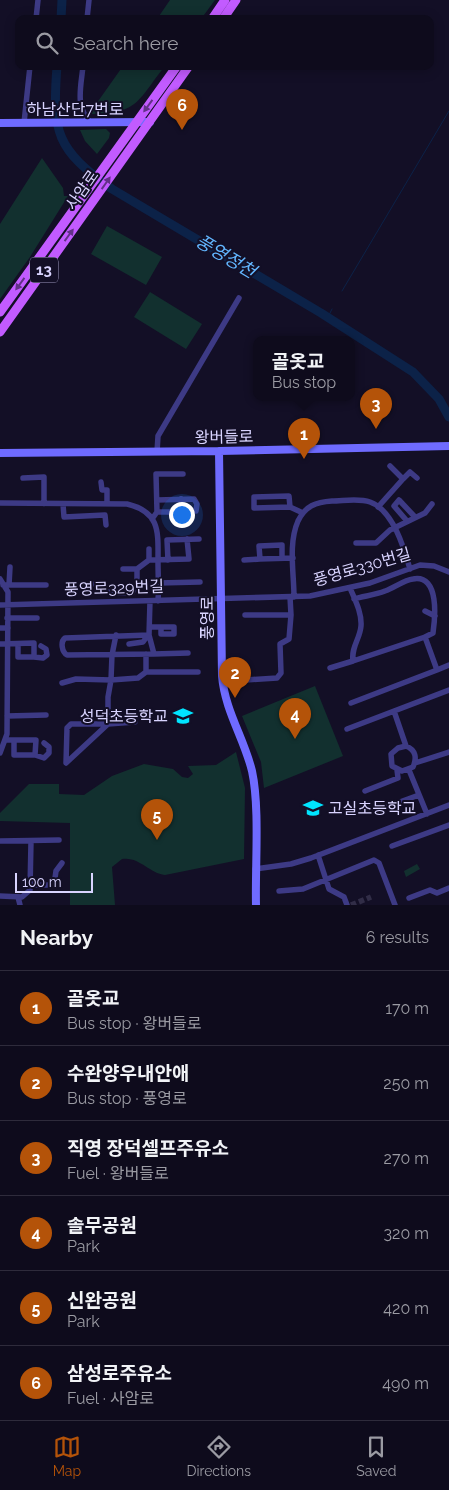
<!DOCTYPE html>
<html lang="en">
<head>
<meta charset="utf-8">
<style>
	:root { --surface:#0e0b1c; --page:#171425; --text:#f1f3f6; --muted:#9b9ba3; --line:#2e2b3b; --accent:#b45309 }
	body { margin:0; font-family:Raleway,"Noto Sans KR",sans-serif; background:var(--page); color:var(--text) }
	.scale { position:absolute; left:15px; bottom:12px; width:78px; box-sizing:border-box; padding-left:5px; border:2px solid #d9d4ff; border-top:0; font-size:14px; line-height:18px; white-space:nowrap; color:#d9d4ff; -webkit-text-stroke:4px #130f26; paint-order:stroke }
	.you { position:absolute; left:181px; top:514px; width:18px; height:18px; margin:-12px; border:4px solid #fff; border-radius:50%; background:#1a73e8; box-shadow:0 0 0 8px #1a73e833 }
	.badge { display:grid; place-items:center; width:32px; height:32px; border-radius:50%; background:var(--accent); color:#fff; font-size:16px; font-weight:700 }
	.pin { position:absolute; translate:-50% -41px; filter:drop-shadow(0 1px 2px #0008) }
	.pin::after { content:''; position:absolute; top:26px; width:18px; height:15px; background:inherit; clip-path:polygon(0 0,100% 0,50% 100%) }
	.popup { position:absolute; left:253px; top:336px; width:102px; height:65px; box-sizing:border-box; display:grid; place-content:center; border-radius:10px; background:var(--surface); filter:drop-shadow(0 1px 4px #0005); font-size:16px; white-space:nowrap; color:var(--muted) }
	.popup b { font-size:19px; color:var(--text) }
	.popup::after { content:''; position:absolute; left:50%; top:100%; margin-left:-10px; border:10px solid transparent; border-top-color:var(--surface) }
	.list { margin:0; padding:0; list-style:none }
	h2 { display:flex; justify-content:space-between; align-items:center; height:65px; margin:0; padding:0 20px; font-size:21px }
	h2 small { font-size:16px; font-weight:400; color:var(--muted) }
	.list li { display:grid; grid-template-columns:32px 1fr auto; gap:15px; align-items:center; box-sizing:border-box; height:75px; padding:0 20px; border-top:1px solid var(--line) }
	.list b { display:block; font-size:19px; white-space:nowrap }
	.list p { margin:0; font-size:16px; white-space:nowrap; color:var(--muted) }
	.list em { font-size:16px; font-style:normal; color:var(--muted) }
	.icon { flex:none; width:28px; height:28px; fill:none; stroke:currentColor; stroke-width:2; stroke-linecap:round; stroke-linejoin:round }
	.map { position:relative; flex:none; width:449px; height:905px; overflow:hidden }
	.search { position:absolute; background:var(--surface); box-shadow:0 2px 12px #0003; left:15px; right:15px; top:15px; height:55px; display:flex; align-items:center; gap:12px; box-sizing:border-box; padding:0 18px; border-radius:10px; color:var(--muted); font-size:19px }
	.sheet { height:515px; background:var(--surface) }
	nav { display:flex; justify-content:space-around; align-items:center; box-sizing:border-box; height:70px; border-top:1px solid var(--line); background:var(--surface); font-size:14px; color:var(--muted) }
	nav a { display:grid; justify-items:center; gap:2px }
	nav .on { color:var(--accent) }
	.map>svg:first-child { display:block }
	.green { fill:#12302f }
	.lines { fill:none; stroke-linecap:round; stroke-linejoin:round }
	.stream { stroke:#0c2248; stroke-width:1 }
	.river { stroke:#0c2248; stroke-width:9 }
	.street-tunnel { stroke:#312d47; stroke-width:5.5; stroke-dasharray:5.5 3; stroke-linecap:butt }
	.street { stroke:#3d3a85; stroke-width:5.5 }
	.secondary { stroke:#6f6bff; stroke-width:8 }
	.primary { stroke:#c25bff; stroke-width:9 }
	.oneway { fill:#623188 }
	.labels { text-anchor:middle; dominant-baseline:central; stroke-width:4; stroke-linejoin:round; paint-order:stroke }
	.shield { fill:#130f26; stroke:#9e99be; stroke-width:1 }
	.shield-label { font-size:15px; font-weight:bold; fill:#d9d4ff }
	.street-label { font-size:16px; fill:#d9d4ff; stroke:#130f26 }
	.poi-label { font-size:16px; fill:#d9d4ff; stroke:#130f26; text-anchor:end }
	.water-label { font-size:18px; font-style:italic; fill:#62b6ff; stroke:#130f26 }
</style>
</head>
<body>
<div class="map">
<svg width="449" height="905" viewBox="0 0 449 905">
	<rect width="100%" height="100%" fill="#130f26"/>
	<path class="green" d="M170,0h45l-14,19h-44z
		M123,66h42c-28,35 -26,48 -76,48z
		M106,129l4,4 -1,5 -12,16 -12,-13 -5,-11z
		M42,158l21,30 1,8h4l-38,61 -30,42v-75z
		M107,226l55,31 -16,28 -55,-31z
		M150,292l52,32 -16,25 -52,-32z
		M315,686l28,70 -79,32 -3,-26 -19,-46z
		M236,752l9,36 -1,71 -79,16c-16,-2 -26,-19 -43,-16l-10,8 3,38h-45v-82l-70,-2v-8l29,-29h30v10l25,1 28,-19 32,-12 29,5 9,8 6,1 5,-4 -5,-8 28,-1z
		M417,864l3,5 -14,8 -2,-6z"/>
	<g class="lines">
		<path class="stream" d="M342,291l107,-180
			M328,317l4,-8"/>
		<path class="river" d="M61,19l1,-19
			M57,66c-5,67 -1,83 55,123l209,124 92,59 26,27 10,18"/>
		<path class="street-tunnel" d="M351,905l20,-8"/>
		<path class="street" d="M36,19l2,-19
			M87,19l2,-19
			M83,66c-2,21 -8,40 7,56
			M24,123l6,-57
			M157,452l1,-16 81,-138
			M23,478l21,-1v27
			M403,479l7,-7 7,6
			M101,482l1,8h5v13
			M157,500l37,-1 3,5 -1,7
			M0,503l127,1c34,8 31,29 31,58 0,13 1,26 0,39
			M63,504l1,13 41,-2 1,10
			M290,507l-1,-11 -35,1v11l36,-1 13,6
			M378,507l25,-28 -13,-13
			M157,512h24v-13
			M152,519l5,-7 -1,-38h27
			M407,521l-13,-15 5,-6 16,17
			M356,543h20l14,-13 35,-17 7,-9
			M149,549v11
			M282,558v-13l-23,1 1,13 33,-1
			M168,560l-1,-20 32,-1
			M244,560l16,-1
			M123,569h14l12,-9 40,-1 -2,-20
			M0,579l8,13 -1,142 -7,19
			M158,583l42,-1
			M95,584l8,8 29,1 5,-9v-15
			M3,585h43
			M9,585l1,-18
			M294,597c0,-24 -6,-53 4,-76 7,-15 18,-19 34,-20 11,0 27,-3 38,1 23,8 34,46 40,67
			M354,599c10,-3 21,-4 31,-8 9,-3 19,-11 28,-12 27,-5 22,40 20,54l-8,4
			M150,601l-1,34 -84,3c-5,4 -3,14 2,17l87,-1
			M0,605l310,-9 60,-13 50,-18 14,1 15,6
			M425,611l10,5
			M245,615h46l-1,-18
			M7,618h30
			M150,627h24v7h-13v-7
			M0,628h8
			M149,635l5,19 34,-1
			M0,644l34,-1v14h-16v-13
			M129,644l14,-2 5,-7
			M34,657l9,1 4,-3 -1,-6 -5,-3
			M330,668l23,-7c-2,-14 7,-22 8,-35 1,-13 -6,-26 -11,-38
			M437,670l12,-5
			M146,672h52
			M246,680l31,-2 4,-5 -1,-29 9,-5 2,-24
			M62,683l14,-4 35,1 1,-25 4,-20
			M351,703l86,-33 -12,-33 -72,24
			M394,711l12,35c10,4 11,12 7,21l-11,4 -10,-5 -1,-12 7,-6 8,-2
			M7,716l39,-1
			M135,722l-27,2 -42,39 1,-35 4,-4h37v-27l3,-17 27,-2 8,-6v-18
			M347,729l102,-39
			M7,740h7v15h21l1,-15h-22
			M35,755l9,3 5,-5v-6l-5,-4
			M415,763l34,-11
			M409,770l18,44
			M365,791l33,-13 -1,-8
			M375,811l44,-16
			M0,841l59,-1
			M392,846l57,-21
			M318,855l11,34 15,8 3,8
			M255,869l36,-5 20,-6 138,-53
			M30,885h24l2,-14 6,-8
			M279,891l24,-2 71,-29 5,3 16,42
			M0,896l22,1 8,-7 1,-49
			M18,897l2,8
			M409,898l21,-8 7,3 12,-5"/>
		<path class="secondary" d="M0,123l150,-1
			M219,451l3,225c3,35 22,62 30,95 8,37 3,95 4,134
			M0,453l219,-2 230,-5"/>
		<path class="primary" d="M212,19l13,-19
			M223,19l13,-19
			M0,312l177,-246
			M0,332l189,-266"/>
	</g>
	<defs><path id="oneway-solid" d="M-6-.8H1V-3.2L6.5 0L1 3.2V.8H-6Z" transform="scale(1.25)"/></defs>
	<g class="oneway">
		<use href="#oneway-solid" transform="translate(148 106) rotate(126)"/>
		<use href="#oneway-solid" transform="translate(106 183) rotate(-55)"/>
		<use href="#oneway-solid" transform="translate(69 235) rotate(-54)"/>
		<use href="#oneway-solid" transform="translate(20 284) rotate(126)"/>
	</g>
	<defs>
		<symbol id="school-bare" viewBox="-9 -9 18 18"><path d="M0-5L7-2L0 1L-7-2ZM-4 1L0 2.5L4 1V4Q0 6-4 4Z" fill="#00e5ff" stroke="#130f26" stroke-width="2.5" paint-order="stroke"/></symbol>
	</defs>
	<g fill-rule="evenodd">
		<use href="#school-bare" x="169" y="702" width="28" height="28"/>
		<use href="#school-bare" x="299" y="794" width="28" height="28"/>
	</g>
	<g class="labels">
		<rect class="shield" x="30" y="257.5" width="28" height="25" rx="4"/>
		<g class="shield-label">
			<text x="44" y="270">13</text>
		</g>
		<g class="street-label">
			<text x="75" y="109">하남산단7번로</text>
			<text transform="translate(82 190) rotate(-55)">사암로</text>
			<text transform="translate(224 437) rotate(-1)">왕버들로</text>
			<text transform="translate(362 567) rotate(-16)">풍영로330번길</text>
			<text transform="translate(114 588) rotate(-2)">풍영로329번길</text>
			<text transform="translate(207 618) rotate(-90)">풍영로</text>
		</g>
		<g class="poi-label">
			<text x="168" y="716">성덕초등학교</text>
			<text x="328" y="808" text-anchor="start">고실초등학교</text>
		</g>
		<g class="water-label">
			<text transform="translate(226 256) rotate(31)">풍영정천</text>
		</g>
	</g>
</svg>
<div class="scale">100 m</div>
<div class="you"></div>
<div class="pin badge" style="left:304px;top:459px">1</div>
<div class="popup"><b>골옷교</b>Bus stop</div>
<div class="pin badge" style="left:235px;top:698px">2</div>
<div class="pin badge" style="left:376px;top:429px">3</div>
<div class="pin badge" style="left:295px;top:739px">4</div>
<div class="pin badge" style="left:157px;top:840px">5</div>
<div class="pin badge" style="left:182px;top:130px">6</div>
<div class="search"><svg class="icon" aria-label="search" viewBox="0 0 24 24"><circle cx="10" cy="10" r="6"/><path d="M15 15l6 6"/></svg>Search here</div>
</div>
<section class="sheet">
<h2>Nearby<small>6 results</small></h2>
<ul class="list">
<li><span class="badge">1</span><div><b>골옷교</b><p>Bus stop · 왕버들로</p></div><em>170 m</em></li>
<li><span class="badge">2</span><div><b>수완양우내안애</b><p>Bus stop · 풍영로</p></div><em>250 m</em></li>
<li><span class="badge">3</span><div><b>직영 장덕셀프주유소</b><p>Fuel · 왕버들로</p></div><em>270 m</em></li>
<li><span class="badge">4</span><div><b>솔무공원</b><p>Park</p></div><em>320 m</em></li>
<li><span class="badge">5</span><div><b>신완공원</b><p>Park</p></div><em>420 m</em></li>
<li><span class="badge">6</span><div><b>삼성로주유소</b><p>Fuel · 사암로</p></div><em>490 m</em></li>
</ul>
</section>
<nav>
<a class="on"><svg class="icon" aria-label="map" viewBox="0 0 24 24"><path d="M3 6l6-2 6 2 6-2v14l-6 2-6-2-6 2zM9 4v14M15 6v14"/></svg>Map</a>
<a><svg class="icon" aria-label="directions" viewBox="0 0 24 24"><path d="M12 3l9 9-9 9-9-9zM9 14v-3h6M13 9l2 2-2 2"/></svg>Directions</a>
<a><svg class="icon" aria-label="saved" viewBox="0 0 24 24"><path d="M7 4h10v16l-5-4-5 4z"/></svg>Saved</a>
</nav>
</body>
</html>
